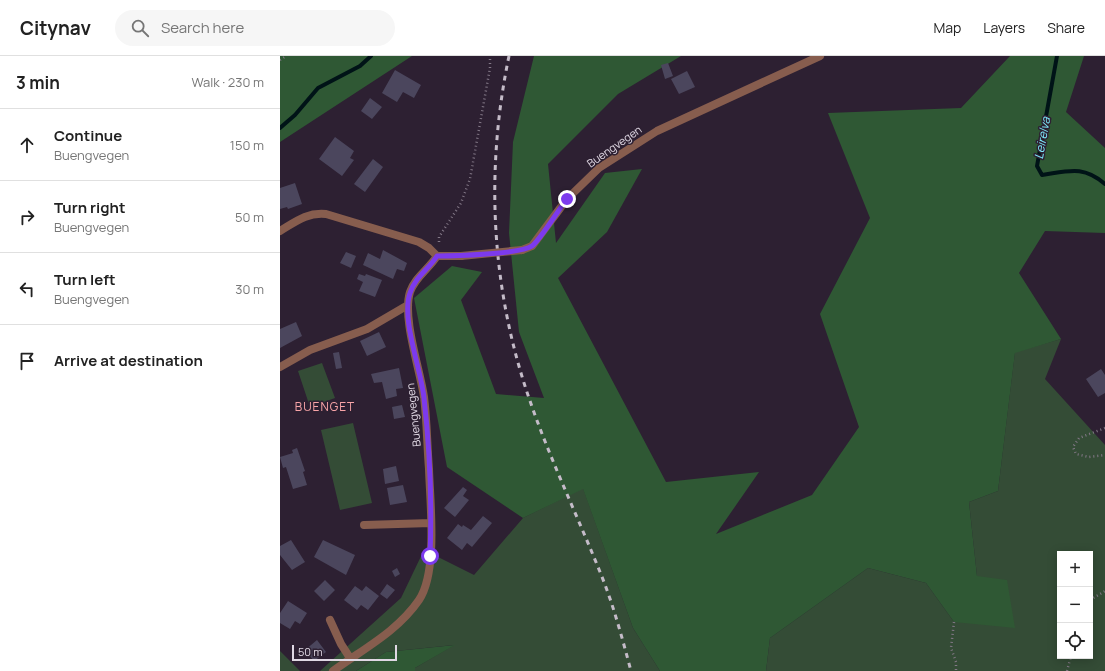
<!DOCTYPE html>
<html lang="en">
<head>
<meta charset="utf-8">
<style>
	:root { --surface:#fff; --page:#f6f6f6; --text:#222; --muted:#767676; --line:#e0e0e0 }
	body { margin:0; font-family:Manrope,sans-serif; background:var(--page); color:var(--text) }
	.controls { position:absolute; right:12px; bottom:12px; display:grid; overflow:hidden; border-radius:0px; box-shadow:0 2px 10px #0003 }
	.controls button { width:36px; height:36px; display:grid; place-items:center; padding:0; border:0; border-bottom:1px solid var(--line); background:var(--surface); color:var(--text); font:20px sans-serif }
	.scale { position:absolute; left:12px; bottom:10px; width:105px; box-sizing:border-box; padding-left:4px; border:2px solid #e0d8e4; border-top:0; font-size:11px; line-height:14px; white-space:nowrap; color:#e0d8e4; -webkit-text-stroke:3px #2d2032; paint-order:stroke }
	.stop { position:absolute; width:12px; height:12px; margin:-9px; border:3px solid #7c3aed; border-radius:50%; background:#fff }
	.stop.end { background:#7c3aed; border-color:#fff; box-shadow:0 1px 4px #0008 }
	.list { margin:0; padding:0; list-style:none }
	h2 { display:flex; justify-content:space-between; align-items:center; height:52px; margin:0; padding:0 16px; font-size:17px }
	h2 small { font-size:13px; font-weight:400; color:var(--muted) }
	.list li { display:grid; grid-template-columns:26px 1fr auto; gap:12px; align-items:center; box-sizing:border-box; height:72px; padding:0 16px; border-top:1px solid var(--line) }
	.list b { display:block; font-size:15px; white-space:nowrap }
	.list p { margin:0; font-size:13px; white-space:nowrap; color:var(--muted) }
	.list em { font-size:13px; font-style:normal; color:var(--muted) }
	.icon { flex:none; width:22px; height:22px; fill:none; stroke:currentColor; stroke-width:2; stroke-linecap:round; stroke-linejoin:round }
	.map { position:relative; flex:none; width:825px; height:615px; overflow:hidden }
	header { display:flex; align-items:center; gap:24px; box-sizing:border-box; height:56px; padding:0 20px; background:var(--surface); border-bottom:1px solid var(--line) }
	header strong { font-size:19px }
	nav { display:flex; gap:22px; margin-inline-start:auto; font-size:14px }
	.search { width:280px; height:36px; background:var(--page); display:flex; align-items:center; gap:10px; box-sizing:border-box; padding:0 14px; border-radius:22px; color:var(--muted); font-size:15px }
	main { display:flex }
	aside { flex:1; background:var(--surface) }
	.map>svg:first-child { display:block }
	.green { fill:#344c36; fill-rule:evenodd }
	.forest { fill:#2f5834 }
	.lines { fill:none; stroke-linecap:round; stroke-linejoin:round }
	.stream { stroke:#001317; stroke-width:4 }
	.building { fill:#4b465d }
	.path { stroke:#837887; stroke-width:2.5; stroke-dasharray:1 3; stroke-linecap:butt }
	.street { stroke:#875d4e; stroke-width:8 }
	.rail { stroke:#c5bcc9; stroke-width:3; stroke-dasharray:5 5; stroke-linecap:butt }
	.street-bridge { stroke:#875d4e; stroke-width:8 }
	.route { stroke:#7c3aed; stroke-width:5 }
	.labels { text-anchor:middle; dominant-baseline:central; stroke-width:3; stroke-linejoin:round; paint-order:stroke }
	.street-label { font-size:11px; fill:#e0d8e4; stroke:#2d2032 }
	.water-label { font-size:12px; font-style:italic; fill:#7eedfe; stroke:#2d2032 }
	.neighbourhood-label { font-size:12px; letter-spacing:1px; fill:#f9a5a8; stroke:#2d2032 }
</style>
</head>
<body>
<header>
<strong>Citynav</strong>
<div class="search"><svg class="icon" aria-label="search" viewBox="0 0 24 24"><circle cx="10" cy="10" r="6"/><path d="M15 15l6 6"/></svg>Search here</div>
<nav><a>Map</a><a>Layers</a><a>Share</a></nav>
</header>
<main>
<aside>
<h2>3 min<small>Walk · 230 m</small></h2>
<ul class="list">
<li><svg class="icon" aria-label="ahead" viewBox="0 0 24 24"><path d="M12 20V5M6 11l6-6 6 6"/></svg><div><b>Continue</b><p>Buengvegen</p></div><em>150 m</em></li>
<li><svg class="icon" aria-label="right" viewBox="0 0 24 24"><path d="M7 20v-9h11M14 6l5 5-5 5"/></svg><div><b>Turn right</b><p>Buengvegen</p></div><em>50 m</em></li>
<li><svg class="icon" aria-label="left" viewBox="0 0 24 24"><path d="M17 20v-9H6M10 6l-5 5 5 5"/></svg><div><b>Turn left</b><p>Buengvegen</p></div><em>30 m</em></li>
<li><svg class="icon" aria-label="arrive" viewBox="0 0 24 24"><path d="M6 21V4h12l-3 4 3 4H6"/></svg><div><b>Arrive at destination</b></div></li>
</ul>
</aside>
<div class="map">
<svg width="825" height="615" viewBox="0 0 825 615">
	<rect width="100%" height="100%" fill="#2d2032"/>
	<path class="green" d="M781,283l-16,40 60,66v226h-339l4,-33 98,-70 58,15 28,39 23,-46 -8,-74 29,-11 17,-139zM780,498h30v102h-30z
		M42,307l13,35 -25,9 -12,-36z
		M73,367l19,80 -32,7 -19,-80z
		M303,432l50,140 27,43h-245v-3l39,-23 -68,7 -30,19h-36l81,-73 23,-48 50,25 49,-57z
		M0,595l20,20h-20z"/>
	<path class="forest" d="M0,0h132l-132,86z
		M254,0h147l-63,38 -70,70 8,79 49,-70 37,-4 -35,63 -49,46 108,204 93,-10 -43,62 96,-39 47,-68 -39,-113 50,-96 -42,-105 133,-5 49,-52h74l-18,56 39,36v85l-60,-2 -26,42 42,66 -46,14 -17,138 -29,11 8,74 30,4 8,48 -61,-6 -28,-39 -58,-15 -98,70 -4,33h-106l-27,-43 -50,-139 -60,29 -76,-51 -33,-169 38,-32 30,6 -21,28 35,94 48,4 -25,-66 -10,-99 4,-91z
		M175,589l-40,23v3h-59l30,-19z"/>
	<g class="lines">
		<path class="stream" d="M777,0l-20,110 5,9c27,-4 41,-10 63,9
			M0,72l15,-13 23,-27 42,-22 11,-10"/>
	</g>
	<path class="building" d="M388,7l5,13 -8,3 -4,-14z
		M115,14l26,15 -7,13 -11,-6 -6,10 -15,-9z
		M407,15l8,16 -16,7 -8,-15z
		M90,42l12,9 -10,12 -11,-8z
		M55,81l19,14 -4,7 4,2 -12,16 -23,-17z
		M93,103l10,8 -18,25 -11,-8z
		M15,127l7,21 -14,5 -1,-2 -7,2v-21z
		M103,194l24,13 -3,8 -7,-2 -4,10 -30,-14 5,-12 12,6z
		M66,196l10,4 -5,12 -11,-5z
		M79,218l6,2 1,-2 16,6 -7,17 -16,-6 4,-9 -6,-3z
		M16,266l6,14 -22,12v-19z
		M99,276l7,15 -19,9 -7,-15z
		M59,296l3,16 -6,1 -3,-16z
		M119,312l4,20 -7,1 1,7 -11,3 -4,-17 -8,1 -3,-9z
		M821,313l4,6v18l-7,4 -12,-18z
		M122,349l3,12 -11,2 -2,-12z
		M17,392l8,23 -2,1 4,13 -14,4 -7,-22 -3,1 -3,-11 13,-4 -1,-3z
		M116,410l3,15 -14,3 -2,-15z
		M123,429l4,17 -17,3 -3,-17z
		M183,431l4,3 -4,6 6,4 -14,17 -11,-9z
		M203,460l9,7 -20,24 -5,-4 -5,7 -15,-12 11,-14 4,3 1,-2 8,5z
		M11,484l14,22 -13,8 -12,-15v-9z
		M43,484l32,15 -9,20 -32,-18z
		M117,512l3,6 -5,3 -3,-6z
		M45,524l10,10 -11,11 -10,-10z
		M107,528l8,6 -8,9 -7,-5z
		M75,530l7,5 4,-5 13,10 -11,14 -7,-5 -4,5 -13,-10z
		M8,545l19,12 -7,11 -5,-3 -5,8 -10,-6v-10z
		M37,584l9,12 -12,9 -9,-11z"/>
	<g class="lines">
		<path class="path" d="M0,4l6,-4
			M159,186v-5l22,-34 9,-24 20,-111v-12
			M825,372l-26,10 -6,9 3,7 13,3 16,-2
			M810,544l15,-9
			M674,566l-3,26 5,14v9
			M787,615l4,-15"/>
		<path class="street" d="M0,175c15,-9 27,-19 46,-17l93,28 10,6 8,8
			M242,194l10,-4 35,-47 32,-31 58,-37 163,-75
			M0,311l30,-17 57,-21 41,-24
			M84,469l67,-2
			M50,564l11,24 9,14
			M53,615c30,-22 64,-39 86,-71 19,-28 11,-97 10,-131 -2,-24 -2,-49 -5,-72 -4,-28 -22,-79 -14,-105 5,-15 19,-23 27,-36h24"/>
		<path class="rail" d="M229,0c-24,115 -18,233 21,345 21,61 50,120 74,181 11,29 19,59 27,89"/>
		<path class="street-bridge" d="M181,200l61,-6"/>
	</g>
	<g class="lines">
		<path class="route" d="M150,500c2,-52 0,-106 -6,-158 -3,-29 -23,-79 -14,-105 5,-16 19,-24 27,-37 16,0 84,-2 95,-10 8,-6 27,-37 35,-47"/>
	</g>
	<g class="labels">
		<g class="street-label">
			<text transform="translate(334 90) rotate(-35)">Buengvegen</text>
			<text transform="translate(133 359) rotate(-96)">Buengvegen</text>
		</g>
		<g class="water-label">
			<text transform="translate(762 82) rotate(-80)">Leirelva</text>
		</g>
		<g class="neighbourhood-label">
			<text x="45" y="350">BUENGET</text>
		</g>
	</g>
</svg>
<div class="controls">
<button>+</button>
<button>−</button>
<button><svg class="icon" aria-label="locate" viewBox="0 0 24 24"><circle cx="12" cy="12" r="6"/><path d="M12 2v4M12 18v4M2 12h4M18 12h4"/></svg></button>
</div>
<div class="scale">50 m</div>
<div class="stop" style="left:150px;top:500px"></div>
<div class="stop end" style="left:287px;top:143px"></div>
</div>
</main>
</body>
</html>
